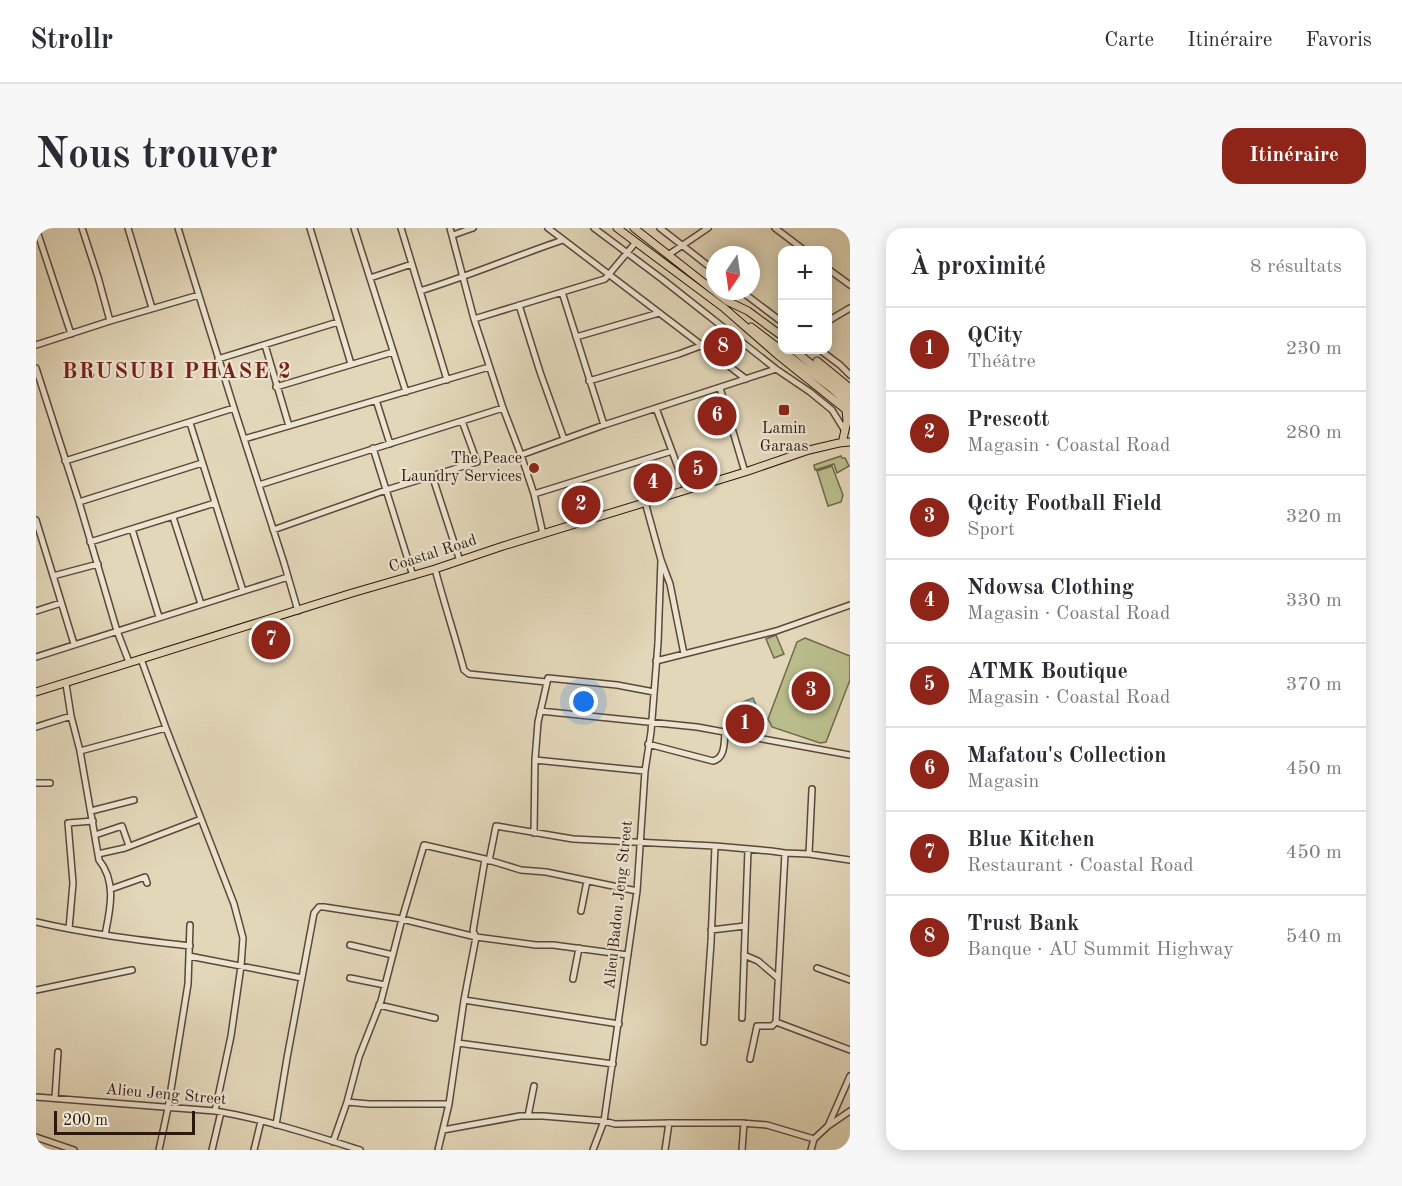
<!DOCTYPE html>
<html lang="fr">
<head>
<meta charset="utf-8">
<style>
	:root { --surface:#fff; --page:#f7f7f7; --text:#2b2b33; --muted:#7c7c81; --line:#e1e1e2; --accent:#8f2418 }
	body { margin:0; font-family:"Old Standard TT",serif; background:var(--page); color:var(--text) }
	.controls { position:absolute; right:18px; top:18px; display:grid; overflow:hidden; border-radius:12px; box-shadow:0 3px 15px #0003 }
	.controls button { width:54px; height:54px; display:grid; place-items:center; padding:0; border:0; border-bottom:2px solid var(--line); background:var(--surface); color:var(--text); font:30px sans-serif }
	.compass { position:absolute; left:670px; top:18px; width:54px; height:54px; border-radius:50%; background:var(--surface); box-shadow:0 3px 15px #0003; rotate:193deg }
	.scale { position:absolute; left:18px; bottom:15px; width:141px; box-sizing:border-box; padding-left:6px; border:3px solid #2c180c; border-top:0; font-size:16px; line-height:21px; white-space:nowrap; color:#2c180c; -webkit-text-stroke:4px #ece5d2; paint-order:stroke }
	.you { position:absolute; left:548px; top:474px; width:21px; height:21px; margin:-15px; border:4px solid #fff; border-radius:50%; background:#1a73e8; box-shadow:0 0 0 9px #1a73e833 }
	.badge { display:grid; place-items:center; width:39px; height:39px; border-radius:50%; background:var(--accent); color:#fff; font-size:20px; font-weight:700 }
	.pin { position:absolute; translate:-50% -50%; border:3px solid #fff; box-shadow:0 2px 6px #0006 }
	.list { margin:0; padding:0; list-style:none }
	h2 { display:flex; justify-content:space-between; align-items:center; height:78px; margin:0; padding:0 24px; font-size:26px }
	h2 small { font-size:20px; font-weight:400; color:var(--muted) }
	.list li { display:grid; grid-template-columns:39px 1fr auto; gap:18px; align-items:center; box-sizing:border-box; height:84px; padding:0 24px; border-top:2px solid var(--line) }
	.list b { display:block; font-size:22px; white-space:nowrap }
	.list p { margin:0; font-size:20px; white-space:nowrap; color:var(--muted) }
	.list em { font-size:20px; font-style:normal; color:var(--muted) }
	.map { position:relative; flex:none; width:814px; height:922px; overflow:hidden; border-radius:18px }
	header { display:flex; align-items:center; gap:36px; box-sizing:border-box; height:84px; padding:0 30px; background:var(--surface); border-bottom:2px solid var(--line) }
	header strong { font-size:28px }
	nav { display:flex; gap:33px; margin-inline-start:auto; font-size:21px }
	.intro { display:flex; align-items:center; justify-content:space-between; box-sizing:border-box; height:144px; padding:0 36px }
	h1 { margin:0; font-size:42px }
	.button { padding:15px 27px; border-radius:18px; background:var(--accent); color:#fff; font-size:21px; font-weight:700 }
	main { display:flex; gap:36px; padding:0 36px }
	aside { flex:1; background:var(--surface); border-radius:18px; box-shadow:0 3px 15px #0003 }
	.map>svg:first-child { display:block }
	.green { fill:#b9bd8b; stroke:#726a4c; stroke-width:1.5 }
	.water { fill:#95b9b2; stroke:#6b7970; stroke-width:1.5 }
	.lines { fill:none; stroke-linecap:round; stroke-linejoin:round }
	.minor-casing { stroke:#5a4837; stroke-width:8 }
	.major-casing { stroke:#2c180c; stroke-width:9 }
	.minor { stroke:#ece5d2; stroke-width:5 }
	.major { stroke:#e2d7b9; stroke-width:7 }
	.poi-dot { fill:#8f2418; stroke:#ece5d2; stroke-width:2 }
	.labels { text-anchor:middle; dominant-baseline:central; stroke-width:4.5; stroke-linejoin:round; paint-order:stroke }
	.poi-label { font-size:16px; fill:#2c180c; stroke:#ece5d2 }
	.street-label { font-size:16px; fill:#2c180c; stroke:#ece5d2 }
	.district-label { font-size:22px; font-weight:bold; letter-spacing:1.5px; fill:#7a1f14; stroke:#ece5d2 }
</style>
</head>
<body>
<header>
<strong>Strollr</strong>
<nav><a>Carte</a><a>Itinéraire</a><a>Favoris</a></nav>
</header>
<div class="intro"><h1>Nous trouver</h1><a class="button">Itinéraire</a></div>
<main>
<div class="map">
<svg width="814" height="922" viewBox="0 0 814 922">
	<rect width="100%" height="100%" fill="#e2d7b9"/>
	<filter id="stains"><feTurbulence type="fractalNoise" baseFrequency=".00333" numOctaves="4"/><feColorMatrix values="0 0 0 0 .2 0 0 0 0 .09 0 0 0 0 .02 0 0 0 .5 -.17"/></filter>
	<radialGradient id="worn" r=".72"><stop offset=".6" stop-color="#630" stop-opacity="0"/><stop offset="1" stop-color="#630" stop-opacity=".3"/></radialGradient>
	<path class="green" d="M805,228l1,2h3l4,8 -12,7 -3,-9 -19,6 -1,-5z
		M796,238l11,29 -2,7 -13,4 -11,-35z
		M740,407l8,19 -10,4 -8,-19z
		M769,410l45,18v24l-24,62 -6,1 -48,-16 -4,-8 29,-77z"/>
	<path class="water" d="M717,470l4,9 -15,7 -4,-10z"/>
	<g class="lines">
		<defs>
			<path id="minor" d="M0,0l35,106
				M46,0l16,49 12,44
				M92,0l24,80
				M142,0l56,180 50,155 14,48
				M274,0l41,136
				M318,0l52,164
				M365,0l46,152
				M414,0l24,91 29,89 18,47 13,39 9,40
				M512,0l198,151
				M558,0l68,51 114,90 34,23 22,18 13,21
				M624,0l55,43
				M739,0l29,22
				M417,7l20,-7
				M632,27l40,-27
				M792,41l22,16
				M334,50l42,-14
				M384,63c49,-15 95,-35 143,-51
				M705,63l41,31
				M526,64l42,133
				M483,77l21,67 24,67
				M438,91l131,-40 31,-37
				M792,93l22,-13
				M540,109l83,-24
				M0,117l74,-24 89,-26
				M229,117l24,81
				M784,122l20,15 10,10
				M182,131l120,-37
				M0,140l43,134 38,129 12,31
				M553,153l90,-27 24,-9
				M240,159l117,-35
				M684,160l25,84
				M340,172l14,44
				M620,180l30,81
				M154,195l53,168
				M208,211l245,-72
				M337,220l40,128
				M485,227l83,-30 172,-56
				M29,233l169,-53
				M396,247l28,86
				M223,257l244,-77
				M498,266l138,-43
				M43,274l123,-39
				M609,274l16,58 9,24 14,70
				M137,289l28,87
				M0,292l38,124
				M96,301l27,88
				M237,302l113,-40 91,-28 -15,-41
				M54,314l125,-39
				M399,341c9,34 20,67 29,101l5,4 77,8
				M17,348l45,-12
				M0,383l25,-8
				M0,429l252,-80
				M105,431l25,69 68,176 9,34 -2,28 -10,70 -16,75
				M620,433l120,-30 74,-26
				M30,456l5,32 9,35 19,109c18,22 11,50 6,75
				M504,483l157,16 153,28
				M0,499l35,-11
				M612,516l65,17c12,-3 11,-17 12,-28
				M44,523l86,-23
				M499,532l110,11
				M0,555h14
				M55,583l43,-11
				M498,605l1,-73 3,-38 10,-44 69,7 37,7
				M59,607l27,-9 7,20
				M749,625l-9,169 74,28
				M62,626l27,-6 76,-29
				M773,626l3,-65
				M453,633l7,-35 77,13 142,7 56,5 14,2 24,1 41,6
				M75,661l34,-12 2,6
				M545,683l6,-30
				M0,694c51,12 102,18 154,24
				M33,701l4,-46 -5,-60 25,-2
				M675,702l34,-4
				M314,717l43,10
				M708,727l14,6 20,17
				M153,728l113,22
				M781,740l33,12
				M314,750l35,7
				M537,751l6,-31
				M0,762l96,-20
				M428,772l155,24
				M343,777l56,13
				M706,790l6,-169
				M668,814l7,-100 4,-96
				M422,815l155,21
				M714,831l7,-33h15l4,-4
				M0,869l179,14c49,8 98,24 145,39
				M19,870l3,-46
				M311,874l22,2h80
				M492,888l6,-30
				M240,897l11,-67 27,-145 5,-6h5l78,12 22,-74 61,14
				M792,898l22,-50
				M407,902l77,-14h23l61,5 11,3 57,-1h69l26,2 47,14
				M0,909l38,13
				M778,911l14,-13 22,-15
				M297,914l14,-40 12,-45 22,-56 21,-82 74,18 60,8h17l75,10
				M123,922l9,-42 20,-124 2,-59
				M176,922l9,-38
				M218,922l7,-29
				M402,922l11,-46 15,-104 12,-63 -3,-6 12,-72 36,11 25,2 91,19
				M557,922l11,-29 33,-230 8,-120 6,-39 7,-89 3,-83
				M629,922l4,-27
				M706,922l2,-27
				M775,922l3,-11"/>
			<path id="major" d="M581,0l107,80 55,48 71,57
				M598,0l93,73 21,10 34,25
				M715,99l80,61 19,17
				M758,122l56,46
				M781,133l33,27
				M807,211l4,-18 -1,-11
				M0,464l316,-99 83,-24 68,-23 242,-74 64,-22 30,-7 11,-1"/>
		</defs>
		<use href="#minor" class="minor-casing"/>
		<use href="#major" class="major-casing"/>
		<use href="#minor" class="minor"/>
		<use href="#major" class="major"/>
	</g>
	<g class="poi-dot">
		<rect x="742" y="176" width="12" height="12" rx="3"/>
		<circle cx="498" cy="240" r="6"/>
	</g>
	<g class="labels">
		<g class="poi-label">
			<text x="748" y="201">Lamin<tspan x="748" dy="18">Garaas</tspan></text>
			<text x="486" y="231" text-anchor="end">The Peace<tspan x="486" dy="18">Laundry Services</tspan></text>
		</g>
		<g class="street-label">
			<text transform="translate(397 326) rotate(-18)">Coastal Road</text>
			<text transform="translate(583 677) rotate(-84)">Alieu Badou Jeng Street</text>
			<text transform="translate(130 867) rotate(5)">Alieu Jeng Street</text>
		</g>
		<g class="district-label">
			<text x="141" y="144">BRUSUBI PHASE 2</text>
		</g>
	</g>
	<rect width="100%" height="100%" filter="url(#stains)"/>
	<rect width="100%" height="100%" fill="url(#worn)"/>
</svg>
<div class="controls">
<button>+</button>
<button>−</button>
</div>
<svg class="compass" viewBox="-18 -18 36 36"><path d="M0-13l5 13h-10z" fill="#e53935"/><path d="M0 13l5-13h-10z" fill="#7c7c81"/></svg>
<div class="scale">200 m</div>
<div class="you"></div>
<div class="pin badge" style="left:709px;top:496px">1</div>
<div class="pin badge" style="left:545px;top:277px">2</div>
<div class="pin badge" style="left:775px;top:463px">3</div>
<div class="pin badge" style="left:617px;top:255px">4</div>
<div class="pin badge" style="left:662px;top:242px">5</div>
<div class="pin badge" style="left:681px;top:188px">6</div>
<div class="pin badge" style="left:235px;top:412px">7</div>
<div class="pin badge" style="left:687px;top:119px">8</div>
</div>
<aside>
<h2>À proximité<small>8 résultats</small></h2>
<ul class="list">
<li><span class="badge">1</span><div><b>QCity</b><p>Théâtre</p></div><em>230 m</em></li>
<li><span class="badge">2</span><div><b>Prescott</b><p>Magasin · Coastal Road</p></div><em>280 m</em></li>
<li><span class="badge">3</span><div><b>Qcity Football Field</b><p>Sport</p></div><em>320 m</em></li>
<li><span class="badge">4</span><div><b>Ndowsa Clothing</b><p>Magasin · Coastal Road</p></div><em>330 m</em></li>
<li><span class="badge">5</span><div><b>ATMK Boutique</b><p>Magasin · Coastal Road</p></div><em>370 m</em></li>
<li><span class="badge">6</span><div><b>Mafatou's Collection</b><p>Magasin</p></div><em>450 m</em></li>
<li><span class="badge">7</span><div><b>Blue Kitchen</b><p>Restaurant · Coastal Road</p></div><em>450 m</em></li>
<li><span class="badge">8</span><div><b>Trust Bank</b><p>Banque · AU Summit Highway</p></div><em>540 m</em></li>
</ul>
</aside>
</main>
</body>
</html>
